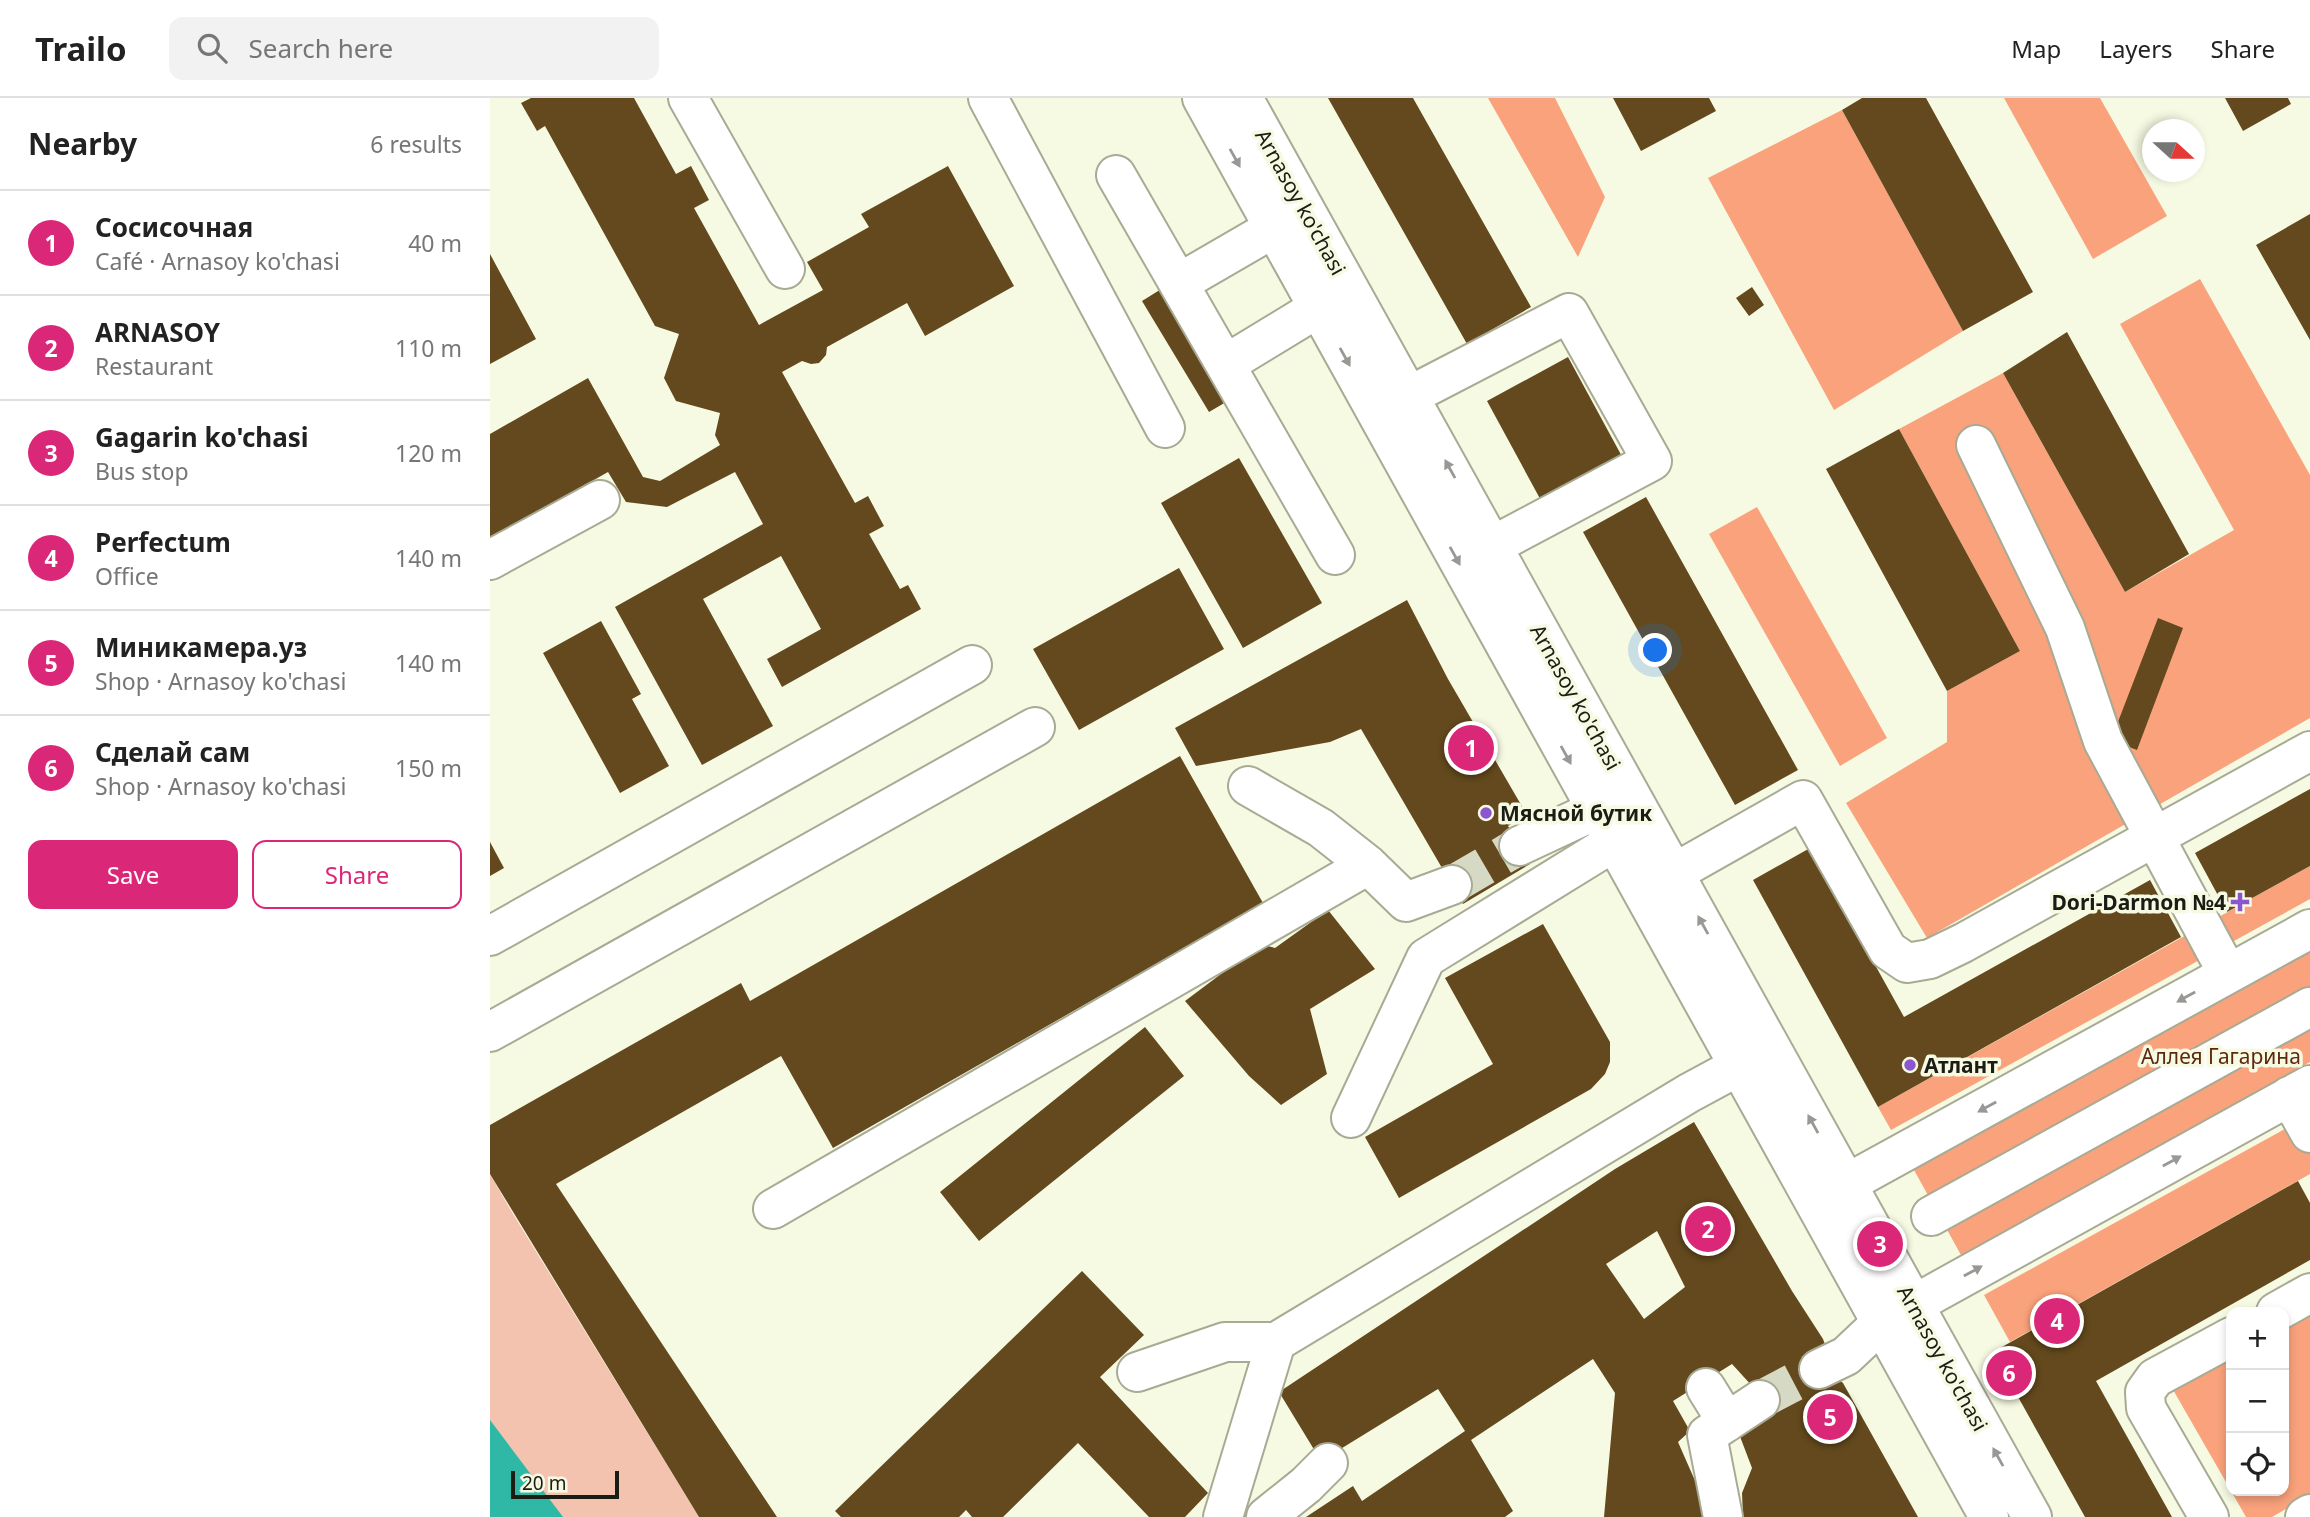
<!DOCTYPE html>
<html lang="en">
<head>
<meta charset="utf-8">
<style>
	:root { --surface:#fff; --page:#f2f2f2; --text:#222; --muted:#767676; --line:#e0e0e0; --accent:#db2777 }
	body { margin:0; font-family:"Noto Sans",sans-serif; background:var(--page); color:var(--text) }
	.controls { position:absolute; right:21px; bottom:21px; display:grid; overflow:hidden; border-radius:14px; box-shadow:0 4px 10px #0003 }
	.controls button { width:63px; height:63px; display:grid; place-items:center; padding:0; border:0; border-bottom:2px solid var(--line); background:var(--surface); color:var(--text); font:35px sans-serif }
	.compass { position:absolute; left:1652px; top:21px; width:63px; height:63px; border-radius:50%; background:var(--surface); box-shadow:0 4px 10px #0003; rotate:111deg }
	.scale { position:absolute; left:21px; bottom:18px; width:108px; box-sizing:border-box; padding-left:7px; border:4px solid #1b1c14; border-top:0; font-size:19px; line-height:24px; white-space:nowrap; color:#1b1c14; -webkit-text-stroke:5px #f7fae3; paint-order:stroke }
	.you { position:absolute; left:1166px; top:553px; width:24px; height:24px; margin:-18px; border:5px solid #fff; border-radius:50%; background:#1a73e8; box-shadow:0 0 0 10px #1a73e833 }
	.badge { display:grid; place-items:center; width:46px; height:46px; border-radius:50%; background:var(--accent); color:#fff; font-size:23px; font-weight:700 }
	.pin { position:absolute; translate:-50% -50%; border:4px solid #fff; box-shadow:0 2px 7px #0006 }
	.list { margin:0; padding:0; list-style:none }
	h2 { display:flex; justify-content:space-between; align-items:center; height:91px; margin:0; padding:0 28px; font-size:30px }
	h2 small { font-size:23px; font-weight:400; color:var(--muted) }
	.list li { display:grid; grid-template-columns:46px 1fr auto; gap:21px; align-items:center; box-sizing:border-box; height:105px; padding:0 28px; border-top:2px solid var(--line) }
	.list b { display:block; font-size:26px; white-space:nowrap }
	.list p { margin:0; font-size:23px; white-space:nowrap; color:var(--muted) }
	.list em { font-size:23px; font-style:normal; color:var(--muted) }
	.actions { display:flex; gap:14px; padding:21px 28px }
	.actions a { flex:1; padding:16px 0; border:2px solid var(--accent); border-radius:14px; text-align:center; font-size:24px; color:var(--accent) }
	.actions .main { background:var(--accent); color:#fff }
	.icon { flex:none; width:38px; height:38px; fill:none; stroke:currentColor; stroke-width:2; stroke-linecap:round; stroke-linejoin:round }
	.map { position:relative; flex:none; width:1820px; height:1419px; overflow:hidden }
	header { display:flex; align-items:center; gap:42px; box-sizing:border-box; height:98px; padding:0 35px; background:var(--surface); border-bottom:2px solid var(--line) }
	header strong { font-size:33px }
	nav { display:flex; gap:38px; margin-inline-start:auto; font-size:24px }
	.search { width:490px; height:63px; background:var(--page); display:flex; align-items:center; gap:18px; box-sizing:border-box; padding:0 24px; border-radius:14px; color:var(--muted); font-size:26px }
	main { display:flex }
	aside { flex:1; background:var(--surface) }
	.map>svg:first-child { display:block }
	.green { fill:#f4c3af }
	.forest { fill:#f9a27c }
	.water { fill:#2fb8a5 }
	.building { fill:#63491d; fill-rule:evenodd }
	.lines { fill:none; stroke-linecap:round; stroke-linejoin:round }
	.minor-tunnel { stroke:#d6d9c4; stroke-width:38; stroke-dasharray:38 19; stroke-linecap:butt }
	.minor-casing { stroke:#a8aa94; stroke-width:42 }
	.major-casing { stroke:#a8aa94; stroke-width:42 }
	.minor { stroke:#fff; stroke-width:38 }
	.major { stroke:#fff; stroke-width:38 }
	.oneway { fill:#989995 }
	.poi-dot { fill:#8b56ce; stroke:#f7fae3; stroke-width:2.5 }
	.labels { text-anchor:middle; dominant-baseline:central; stroke-width:7; stroke-linejoin:round; paint-order:stroke }
	.street-label { font-size:21px; fill:#1b1c14; stroke:#f7fae3 }
	.poi-label { font-size:21px; font-weight:bold; fill:#1b1c14; stroke:#f7fae3; text-anchor:start }
	.park-label { font-size:21px; fill:#5e280d; stroke:#f7fae3 }
</style>
</head>
<body>
<header>
<strong>Trailo</strong>
<div class="search"><svg class="icon" aria-label="search" viewBox="0 0 24 24"><circle cx="10" cy="10" r="6"/><path d="M15 15l6 6"/></svg>Search here</div>
<nav><a>Map</a><a>Layers</a><a>Share</a></nav>
</header>
<main>
<aside>
<h2>Nearby<small>6 results</small></h2>
<ul class="list">
<li><span class="badge">1</span><div><b>Сосисочная</b><p>Café · Arnasoy ko'chasi</p></div><em>40 m</em></li>
<li><span class="badge">2</span><div><b>ARNASOY</b><p>Restaurant</p></div><em>110 m</em></li>
<li><span class="badge">3</span><div><b>Gagarin ko'chasi</b><p>Bus stop</p></div><em>120 m</em></li>
<li><span class="badge">4</span><div><b>Perfectum</b><p>Office</p></div><em>140 m</em></li>
<li><span class="badge">5</span><div><b>Миникамера.уз</b><p>Shop · Arnasoy ko'chasi</p></div><em>140 m</em></li>
<li><span class="badge">6</span><div><b>Сделай сам</b><p>Shop · Arnasoy ko'chasi</p></div><em>150 m</em></li>
</ul>
<div class="actions"><a class="main">Save</a><a>Share</a></div>
</aside>
<div class="map">
<svg width="1820" height="1419" viewBox="0 0 1820 1419">
	<rect width="100%" height="100%" fill="#f7fae3"/>
	<path class="green" d="M0,1076l20,35 189,308h-209z"/>
	<path class="forest" d="M998,0h67l50,99 -27,60z
		M1514,0h96l67,118 -74,43z
		M1352,12l121,221 -129,79 -126,-232z
		M1710,181l110,196v243l-383,220 -81,-135 101,-61v-51l73,-40 -121,-222 104,-56 122,219 109,-62 -114,-206z
		M1267,409l130,231 -47,28 -131,-232z
		M1820,768v33l-419,231 -13,-23z
		M1820,853v111l-349,193 -47,-85z
		M1820,1017v59l-300,168 -26,-47z
		M1820,1210v187l-38,22h-26l-74,-129 59,-34v137h53v-168z"/>
	<path class="water" d="M0,1322l73,97h-73z"/>
	<path class="building" d="M41,0h103l42,76 15,-8 18,34 -15,8 65,117 64,-35 -16,-28 62,-35 -8,-13 87,-48 66,120 -89,50 -18,-33 -80,44 -1,8 -7,8 -8,1 -9,-3 -20,11 73,131 13,-7 16,30 -15,8 31,55 8,-4 13,24 -139,78 -15,-28 54,-30 -40,-73 -78,43 70,127 -71,39 -87,-158 148,-83 -28,-52 -68,35 -41,-5 -18,-30 -118,67v-105l98,-56 55,99 17,4 60,-36 -5,-10 5,-22 -44,-12 -12,-23 15,-44 -24,-8 -110,-200 -8,5 -16,-28z
		M838,0h85l118,209 -64,37z
		M1123,0h96l7,13 -75,40z
		M1372,0h64l107,194 -70,39 -121,-221z
		M1735,0h63l3,6 -48,27z
		M1820,116v126l-54,-95z
		M0,156l46,85 -46,25z
		M681,185l67,112 -29,17 -67,-111z
		M1262,189l12,18 -15,11 -13,-18z
		M1577,234l122,222 -64,38 -122,-219z
		M1078,259l57,105 -81,44 -57,-105z
		M1409,331l121,222 -73,40 -121,-222z
		M749,360l83,145 -79,45 -82,-145z
		M1156,399l152,273 -63,35 -152,-273z
		M689,470l45,81 -145,81 -46,-81z
		M917,502l41,79 79,136 -19,11 22,38 -67,40 -102,-175 -31,13 -134,24 -21,-38z
		M1668,520l25,10 -46,122 -26,-10z
		M111,523l40,73 -9,5 37,67 -49,27 -77,-140z
		M690,658l83,147 -430,245 -52,-92 -225,128 221,333h-78l-209,-343v-49l251,-142 9,18z
		M1820,691v77l-83,46 -32,-59z
		M0,744l14,26 -14,8z
		M1320,750l94,169 246,-137 31,57 -303,170 -125,-227z
		M838,812l47,59 -65,40 17,65 -46,31 -32,-29 -64,-75 76,-57 14,4z
		M1053,826l67,118v20l-5,12 -14,15 -192,109 -34,-61 128,-73 -48,-86z
		M655,929l39,49 -205,165 -39,-49z
		M1204,1024l98,169 31,48 15,40 5,4 75,134h-175l-1,-24 10,-25 -16,-42 17,-39 -21,-23 -59,37 17,30 -12,11 33,75h-107l11,-124 -22,-34 -122,81 42,71 -8,6h-199l47,-31 9,15 103,-70 -27,-42 -117,72 -42,-69 336,-223zM1167,1133l28,56 -41,32 -38,-55z
		M1808,1083l12,22v57l-214,121 76,136h-87l-92,-165z
		M592,1173l62,64 -44,42 108,116 -23,24h-36l-71,-74 -75,74h-31l-6,-7 -7,7h-118l-6,-6z"/>
	<g class="lines">
		<path class="minor-tunnel" d="M962,787l67,-39
			M1270,1302l59,-31"/>
		<defs>
			<path id="minor" d="M198,0l97,171
				M498,0l177,330
				M626,77l219,380
				M689,185l95,-55
				M736,266l92,-56
				M919,298l160,-83 83,148 -160,85
				M1486,347l89,183 38,113 125,233
				M0,462l110,-60
				M758,688l73,42 47,37 38,37 46,-17
				M1029,748l77,-36
				M1184,775l129,-73 85,150 19,13 23,-4 33,-16 347,-192
				M0,838l482,-271
				M0,934l545,-305
				M1799,998l21,37
				M861,1020l75,-160 188,-116
				M1356,1086l464,-255
				M283,1111l595,-344
				M1441,1118l379,-209
				M1423,1207l397,-220
				M1786,1214l34,-19
				M1329,1271l27,-13 35,-33
				M647,1274l88,-30h51
				M1216,1290l21,34
				M733,1419l53,-175 413,-249 50,-27
				M776,1419l40,-32 22,-22
				M1233,1419l-16,-82 53,-35
				M1719,1419l-63,-109 -1,-16 10,-14 76,-41
				M1815,1419l5,-3"/>
			<path id="major" d="M712,0l787,1419
				M753,0l789,1419"/>
		</defs>
		<use href="#minor" class="minor-casing"/>
		<use href="#major" class="major-casing"/>
		<use href="#minor" class="minor"/>
		<use href="#major" class="major"/>
	</g>
	<defs><path id="oneway-solid" d="M-6-.8H1V-3.2L6.5 0L1 3.2V.8H-6Z" transform="scale(1.75)"/></defs>
	<g class="oneway">
		<use href="#oneway-solid" transform="translate(745 60) rotate(61)"/>
		<use href="#oneway-solid" transform="translate(855 259) rotate(61)"/>
		<use href="#oneway-solid" transform="translate(960 371) rotate(-119)"/>
		<use href="#oneway-solid" transform="translate(965 458) rotate(61)"/>
		<use href="#oneway-solid" transform="translate(1076 657) rotate(61)"/>
		<use href="#oneway-solid" transform="translate(1213 827) rotate(-119)"/>
		<use href="#oneway-solid" transform="translate(1696 899) rotate(151)"/>
		<use href="#oneway-solid" transform="translate(1497 1009) rotate(151)"/>
		<use href="#oneway-solid" transform="translate(1323 1026) rotate(-119)"/>
		<use href="#oneway-solid" transform="translate(1682 1063) rotate(-29)"/>
		<use href="#oneway-solid" transform="translate(1483 1173) rotate(-29)"/>
		<use href="#oneway-solid" transform="translate(1508 1359) rotate(-119)"/>
	</g>
	<g class="poi-dot">
		<circle cx="996" cy="715" r="7"/>
		<path d="M1746.5 793.5h7v7h7v7h-7v7h-7v-7h-7v-7h7z"/>
		<circle cx="1420" cy="967" r="7"/>
	</g>
	<g class="labels">
		<g class="street-label">
			<text transform="translate(811 104) rotate(61)">Arnasoy ko'chasi</text>
			<text transform="translate(1086 599) rotate(61)">Arnasoy ko'chasi</text>
			<text transform="translate(1453 1260) rotate(61)">Arnasoy ko'chasi</text>
		</g>
		<g class="poi-label">
			<text x="1010" y="715">Мясной бутик</text>
			<text x="1736" y="804" text-anchor="end">Dori-Darmon №4</text>
			<text x="1434" y="967">Атлант</text>
		</g>
		<g class="park-label">
			<text x="1731" y="958">Аллея Гагарина</text>
		</g>
	</g>
</svg>
<div class="controls">
<button>+</button>
<button>−</button>
<button><svg class="icon" aria-label="locate" viewBox="0 0 24 24"><circle cx="12" cy="12" r="6"/><path d="M12 2v4M12 18v4M2 12h4M18 12h4"/></svg></button>
</div>
<svg class="compass" viewBox="-18 -18 36 36"><path d="M0-13l5 13h-10z" fill="#e53935"/><path d="M0 13l5-13h-10z" fill="#767676"/></svg>
<div class="scale">20 m</div>
<div class="you"></div>
<div class="pin badge" style="left:981px;top:650px">1</div>
<div class="pin badge" style="left:1218px;top:1131px">2</div>
<div class="pin badge" style="left:1390px;top:1146px">3</div>
<div class="pin badge" style="left:1567px;top:1223px">4</div>
<div class="pin badge" style="left:1340px;top:1319px">5</div>
<div class="pin badge" style="left:1519px;top:1275px">6</div>
</div>
</main>
</body>
</html>
